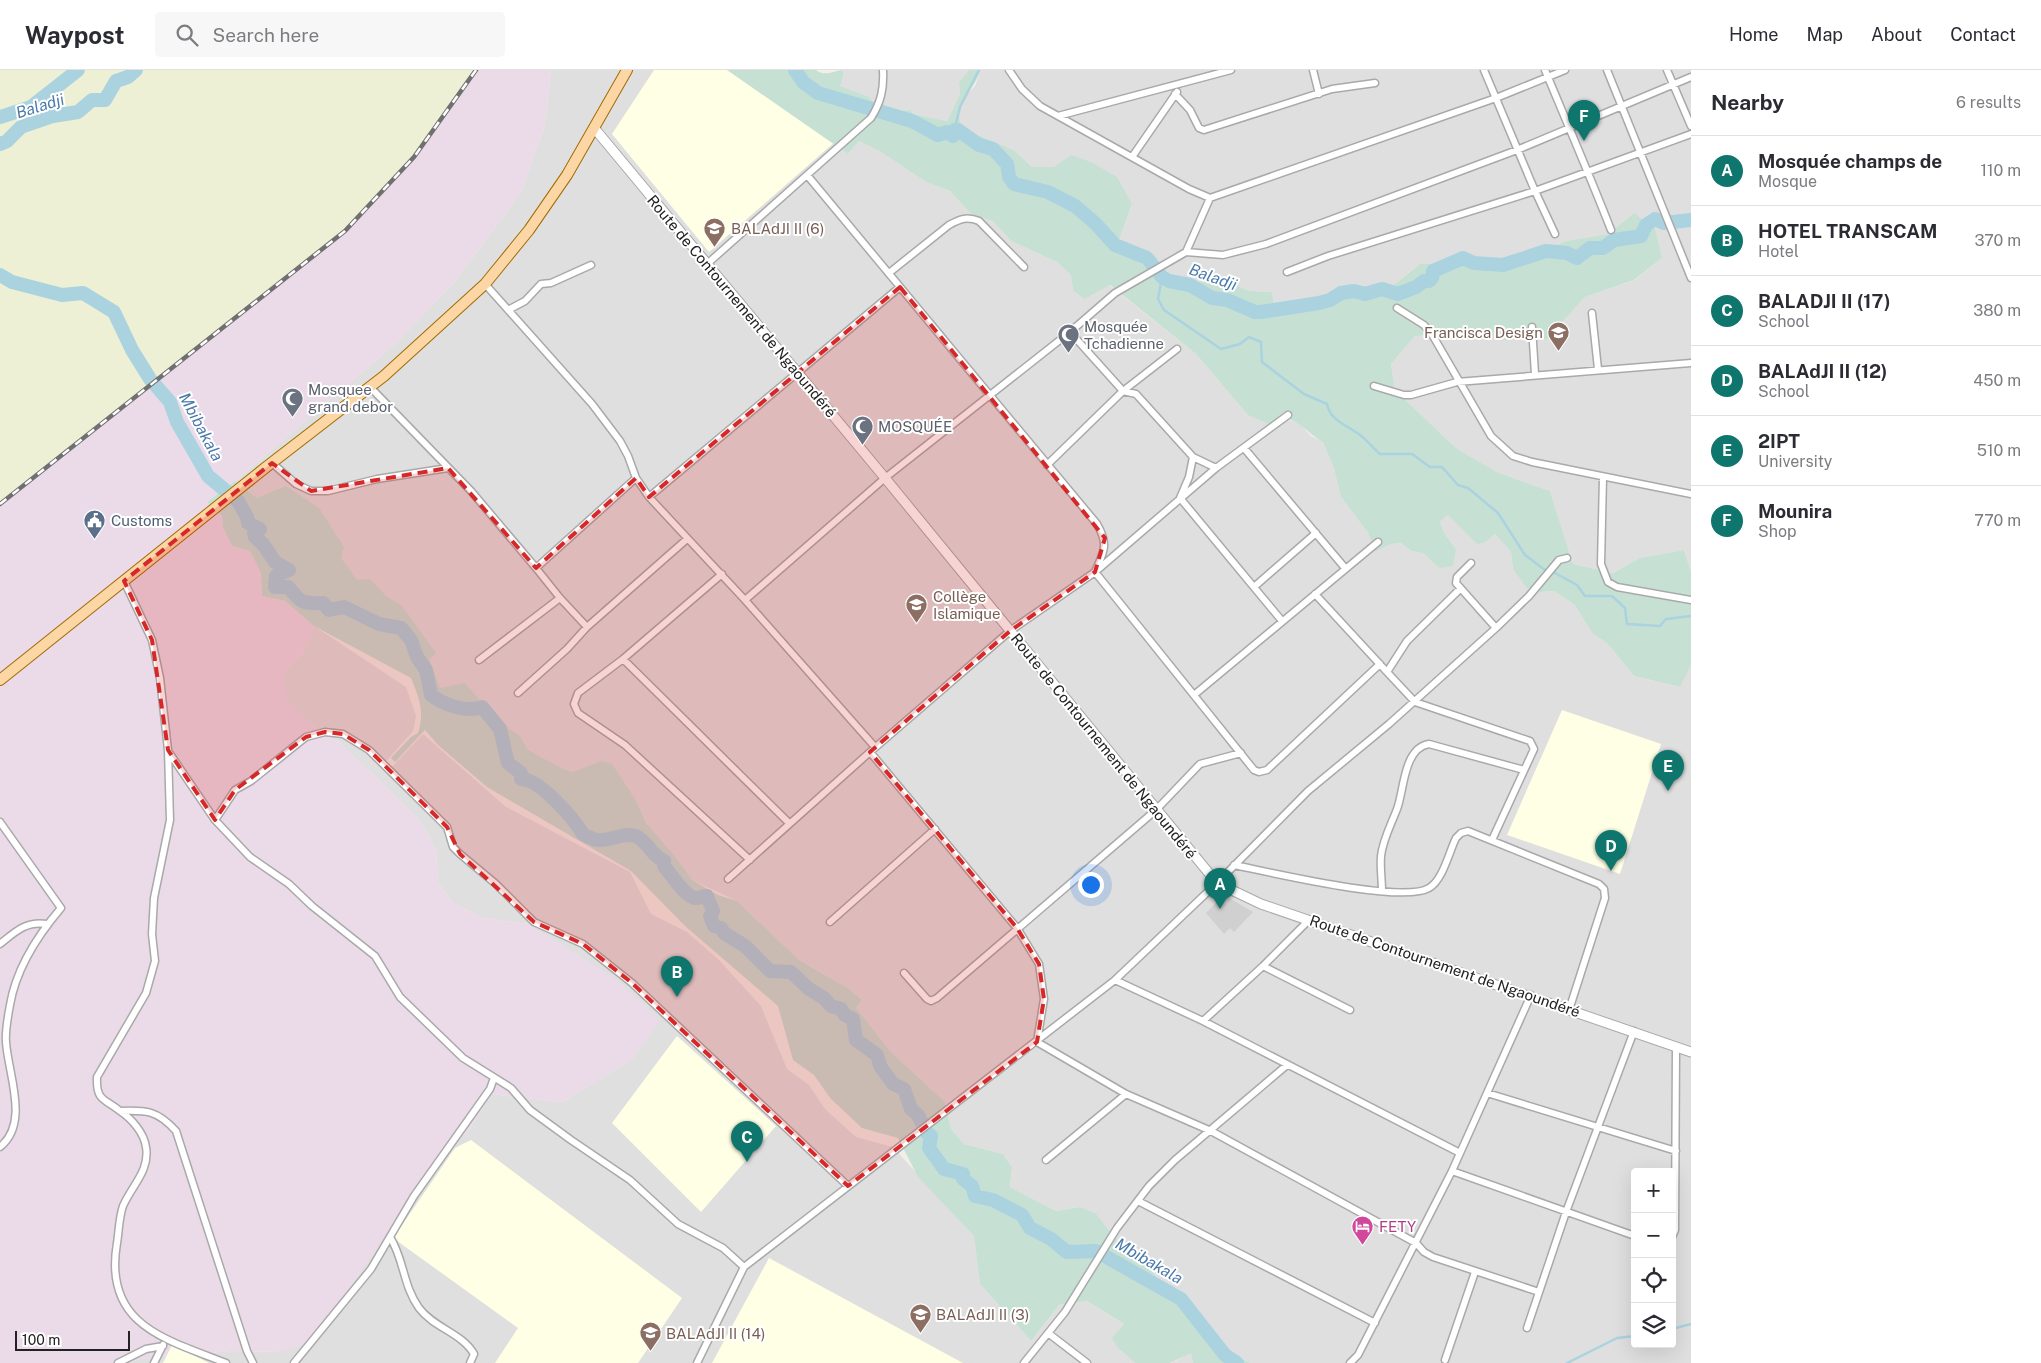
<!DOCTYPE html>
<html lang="en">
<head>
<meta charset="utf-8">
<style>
	:root { --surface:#fff; --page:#f7f7f7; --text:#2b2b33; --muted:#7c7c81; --line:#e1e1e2; --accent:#0f766e }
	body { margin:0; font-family:"Public Sans",sans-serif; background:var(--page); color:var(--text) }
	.controls { position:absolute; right:15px; bottom:15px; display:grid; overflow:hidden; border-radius:5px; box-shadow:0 5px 20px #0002 }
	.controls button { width:45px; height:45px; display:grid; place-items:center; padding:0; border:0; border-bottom:1px solid var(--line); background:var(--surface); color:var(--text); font:25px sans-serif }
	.scale { position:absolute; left:15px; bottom:12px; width:115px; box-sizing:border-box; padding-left:5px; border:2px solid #222; border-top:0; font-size:14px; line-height:18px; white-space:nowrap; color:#222; -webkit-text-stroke:4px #fff; paint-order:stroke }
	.you { position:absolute; left:1090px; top:814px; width:18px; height:18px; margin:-12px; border:4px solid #fff; border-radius:50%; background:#1a73e8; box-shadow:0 0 0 8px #1a73e833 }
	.badge { display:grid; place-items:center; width:32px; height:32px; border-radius:50%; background:var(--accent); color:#fff; font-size:16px; font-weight:700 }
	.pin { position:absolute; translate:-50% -41px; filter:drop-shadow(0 1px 2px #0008) }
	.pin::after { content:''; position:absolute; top:26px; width:18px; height:15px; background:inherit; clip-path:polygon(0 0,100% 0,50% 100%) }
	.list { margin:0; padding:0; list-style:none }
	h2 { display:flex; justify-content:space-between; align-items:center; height:65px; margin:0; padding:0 20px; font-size:21px }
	h2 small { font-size:16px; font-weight:400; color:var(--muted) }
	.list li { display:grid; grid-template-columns:32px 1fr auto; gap:15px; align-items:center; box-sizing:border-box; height:70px; padding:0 20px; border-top:1px solid var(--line) }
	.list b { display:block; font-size:19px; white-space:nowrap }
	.list p { margin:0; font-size:16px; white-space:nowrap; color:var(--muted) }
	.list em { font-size:16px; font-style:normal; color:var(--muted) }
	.icon { flex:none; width:28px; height:28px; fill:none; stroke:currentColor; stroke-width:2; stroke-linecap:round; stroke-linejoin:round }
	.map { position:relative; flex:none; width:1691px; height:1293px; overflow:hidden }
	header { display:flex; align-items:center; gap:30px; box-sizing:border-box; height:70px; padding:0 25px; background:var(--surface); border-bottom:1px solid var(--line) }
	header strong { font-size:24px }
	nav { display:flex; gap:28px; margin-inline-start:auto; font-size:18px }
	.search { width:350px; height:45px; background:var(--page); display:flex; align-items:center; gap:12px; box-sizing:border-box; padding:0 18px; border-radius:5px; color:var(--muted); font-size:19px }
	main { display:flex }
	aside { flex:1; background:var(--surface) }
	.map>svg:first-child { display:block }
	.residential { fill:#e0dfdf; fill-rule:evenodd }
	.industrial { fill:#ebdbe8 }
	.education { fill:#ffffe5 }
	.religious { fill:#d0d0d0 }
	.farmland { fill:#eef0d5 }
	.wetland { fill:#c6e0d4 }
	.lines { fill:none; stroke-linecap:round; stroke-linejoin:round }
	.stream { stroke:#aad3df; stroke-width:2.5 }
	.river { stroke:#aad3df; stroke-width:14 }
	.minor-casing { stroke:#a9a9a9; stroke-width:9 }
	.tertiary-casing { stroke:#a9a9a9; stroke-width:11 }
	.primary-casing { stroke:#a06b00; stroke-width:12 }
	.minor { stroke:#fff; stroke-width:6 }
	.tertiary { stroke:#fff; stroke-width:9 }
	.primary { stroke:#fcd6a4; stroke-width:10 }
	.rail-casing { stroke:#707070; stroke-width:4.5 }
	.rail { stroke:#fff; stroke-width:2.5; stroke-dasharray:8; stroke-linecap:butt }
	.marked { fill:#d62828; fill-opacity:0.2; stroke:#d62828; stroke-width:4; stroke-dasharray:10 6; stroke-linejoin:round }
	.labels { text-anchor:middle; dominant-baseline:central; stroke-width:4; stroke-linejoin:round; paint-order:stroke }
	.education-label { font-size:15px; fill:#785e54; stroke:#fff; text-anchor:start }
	.street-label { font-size:15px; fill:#222; stroke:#fff }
	.worship-label { font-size:15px; fill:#5b616d; stroke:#fff; text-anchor:start }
	.service-label { font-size:15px; fill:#4e5e75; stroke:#fff; text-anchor:start }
	.hotel-label { font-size:15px; fill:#b23c85; stroke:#fff; text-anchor:start }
	.water-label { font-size:16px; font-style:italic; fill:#4a7aab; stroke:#fff }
</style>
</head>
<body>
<header>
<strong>Waypost</strong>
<div class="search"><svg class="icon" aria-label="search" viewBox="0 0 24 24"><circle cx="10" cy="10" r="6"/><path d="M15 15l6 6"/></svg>Search here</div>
<nav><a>Home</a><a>Map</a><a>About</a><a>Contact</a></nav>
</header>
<main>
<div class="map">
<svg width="1691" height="1293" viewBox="0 0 1691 1293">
	<rect width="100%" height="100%" fill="#f2efe9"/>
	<path class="residential" d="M551,0h176l121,84 11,-13 22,11 45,30 24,9 22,24 21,6 18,20 46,21 14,13 2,15 36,-5 87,69 52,61 38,4 13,4 12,13 12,6 11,27 7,28 27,36 7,19 16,-8 10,-1 10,8 12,2 16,15 17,-19 -12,-16 -4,-11 8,-7 38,27 9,-8 16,18 2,17 28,23 13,-1 20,13 19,30 14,9 27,33 45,11 12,-22v698h-441l-23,-12 -42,-54 -25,-10 -10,-22 -13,-7 -57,-51 -24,4 -46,-24 2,-20 -9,-13 -39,-10 -13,-15 -6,-27 -54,-50 -35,-44 6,-8 -13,-11 -50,-29 -62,-59 -45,-21 -46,-57 -9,-21 -94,-40 -102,-72 -184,-192 -22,-17 160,-137 61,-64 65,-88 23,-64zM1635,1102h37v172h-37z
		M842,0h127l-10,12 1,12 -13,27 -34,-7 -2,-4 -17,1 -13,-4 -14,-11 -28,-10 5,-12z
		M981,0h710v501l-7,-21 -44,8 -27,15 -40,-9 -23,-73 -53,-19 -41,-24 -61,-58 -4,-26 24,-28 59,-3 28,7 45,-1 38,-42 50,-17 27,-22 -28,-45 -26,21 -42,7 -37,15 -64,7 -45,1 -35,28 -30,-6 -63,20 -18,-1 -2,-13 -22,-1 -22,-9h-43l-24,-3 -44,-33 15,-42 -78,-37h-22l-18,-17 -53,-22 -4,-19 9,-14 9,-9z
		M314,556l92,61 10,29 -3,15 -30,34 6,5 34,-36 83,73 124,65 21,42 36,18 32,28 42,46 26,63 22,16 16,24 31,28 37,10 81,89 6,48 51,57 28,-36 28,-4 38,24 -7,23 17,15h-1007l12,-4 90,-8 49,1 99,-106 68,-98 23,-17 22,-37 71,8 70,-43 13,-20 -116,-115 -46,-6 -30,-15 -15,-20 -2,-34 -18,-30 -78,-76 -31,-20 -22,-23 -5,-27 20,-19z
		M1191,1282l2,11h-23l6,-2z"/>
	<path class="industrial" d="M476,0h75l-7,58 -23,64 -65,88 -61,64 -160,137 -28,21 15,14 1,11 9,19 18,5 11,22 1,23 23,5 29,25 -12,28 -20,19 6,27 21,23 31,20 78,76 18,30 2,34 15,20 30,15 46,6 86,55 45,41 -28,39 -70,43 -71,-8 -22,37 -23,17 -133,194 -34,10 -49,-1 -90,8 -12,4h-128v-859l345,-273 69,-75z"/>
	<path class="education" d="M654,0h79l103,71 -127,111 -97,-118z
		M1562,640l99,34 -41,130 -113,-39z
		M677,966l99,90 -75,86 -89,-89z
		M471,1070l211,158 -44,65h-143l23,-35 -125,-90 62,-90z
		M769,1188l194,105h-251z
		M172,1275l37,18h-46z"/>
	<path class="religious" d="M1224,825l29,17 -19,20 -4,-4 -6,6 -18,-21z"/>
	<path class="farmland" d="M0,0h476l-62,87 -69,74 -345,273z"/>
	<path class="wetland" d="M727,0h89c8,7 17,1 26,0l2,4 -4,12 27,10 14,11 13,4 17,-1 2,4 34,7 13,-27 -1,-12 10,-12h12c-6,15 -15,25 -23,39l3,19 53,22 18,17h22l17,-12 20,7 26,15 15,27 -15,42 45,33 23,3h43l22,9 22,1 2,13 18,1 63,-20 30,6 35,-28 45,-1 64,-7 37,-15 42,-7 26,-21 21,16 7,29 -28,22 -49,17 -38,42 -45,1 -28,-7 -59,3 -24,28 4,26 61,58 41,24 53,19 23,73 40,9 27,-15 44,-8 7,21v94l-11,22 -46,-11 -27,-33 -14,-9 -19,-30 -20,-13 -13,1 -14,-4 -14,-19 -2,-17 -16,-18 -9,8 -9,2 -29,-29 -8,7 4,11 12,16 -3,17 -14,2 -16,-15 -12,-2 -10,-8 -10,1 -16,8 -7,-19 -27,-36 -7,-28 -11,-27c-11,-5 -25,-23 -37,-23 -5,1 -11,4 -15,6l-23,-10 -52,-61 -86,-69 -26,14 -11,-9 -2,-15 -14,-13 -46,-21 -18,-20 -21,-6 -22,-24 -24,-9 -45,-30 -22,-11 -11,13z
		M235,411l22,17 29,-12 33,22 25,39 -3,11 16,22 13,-1 16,17 16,10 34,47 -7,6 11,29 25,-5 32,37 23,16 8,14 35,19 10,3 29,-11 10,3 25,38 9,21 27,31 19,26 26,15 19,6 62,59 50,29 13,11 -6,8 35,44 54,50 6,27 13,15 39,10 9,13 -2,20 46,24 24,-4 16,7 18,23 23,21 13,7 10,22 25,10 42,54 23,12h-57l-2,-10 -21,10h-35l-17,-15 -6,-10 12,-14 -37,-23 -28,4 -28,36 -51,-57 -6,-48 -56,-59 -20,-39 -36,-10 -31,-29 -17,-24 -21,-15 -15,-54 -93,-80 -54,-55 -144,-84 -49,-42 -13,-15 -30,32 -4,-4 20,-21 7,-4c7,-21 1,-35 -7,-55l-97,-52 -29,-25 -23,-5 -1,-23 -11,-22 -18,-5 -9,-19 -1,-11 -15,-14z"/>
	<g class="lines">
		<path class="stream" d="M953,66l7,-29 19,-37
			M1162,207l-4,22 6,11 57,39 19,-5 9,-7 12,5 1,20 42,32 23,10c3,17 20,21 33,31 7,5 13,13 20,19h32l18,13h12l16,18 10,3 30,25 27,42 20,15 10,3 22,12 8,11h27l13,12 2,16 33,2 6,-7 25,-3
			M1672,1259l19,-5
			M1567,1293l50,-25 18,-2"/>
		<path class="river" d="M795,0l8,12 15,11 94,28 26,14 9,-3 6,4 2,-6h3l21,15 14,4 14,15 2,13 5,7 34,8 27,14 20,17 20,22 32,13 15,19 7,4 21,4 22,13 15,2 28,12h6l58,-9 11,-3 11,-7 13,-2 11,3 17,-5 16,5 18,-7 8,-6h5l3,-3 1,-7 30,-13 11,5 29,2 43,-14 21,2 10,5 13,-10h13l11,-8 27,-4 5,-11 9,-6 9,4 27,-3
			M0,47l31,-10 47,-37
			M0,74l7,-3 14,-14 32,-11 25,-4 14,-12h13l11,-19 12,-4 8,-7
			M0,205l12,7 50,13 21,-2 31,19 18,38 18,29 20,23 7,20 31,54 30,25 9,16 1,6 12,6 -6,4 1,4 8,7 12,18 14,8 -13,6 -1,11h13c14,15 11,17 35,16l6,7 15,-3 35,17 22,4 10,12 6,17 9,13 5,25c13,10 36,18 51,12l18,22 8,34 13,10v6c19,0 53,40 62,55 5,3 12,7 18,6 11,0 24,-8 35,-4 12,6 16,20 28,25v5c8,9 20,30 31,32 5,0 8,-2 12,-2l6,15 -3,5 4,10 7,2 3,5 21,13 25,25 21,1 18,17 15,9 7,8 10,3 4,6 8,4 3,21 21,15 3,11 13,18 11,5 7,20 7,6 8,17 5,4 -2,12 15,21 19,5v5l9,7 3,10 18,4 29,15 8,13 21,11 16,13 29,-1 85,48 44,56 12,8"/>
		<defs>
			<path id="minor" d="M1009,0l13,19 18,17 149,83 21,9 286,-100 69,-28
				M1313,0l6,24
				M1484,0l51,121 20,43
				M1545,0c22,53 45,106 66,160
				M1607,0l84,208
				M1667,0l24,56
				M1175,24l15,16 9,18 5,2 128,-41 43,-6
				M1058,46l173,-46
				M1132,87l45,-65
				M807,105l290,349c12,21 7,27 -2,48l159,198 5,2 8,-2 113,-106
				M1186,182l24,-54
				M707,194l164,-146c10,-16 13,-29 12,-48
				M1287,202l41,-16 207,-65 156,-57
				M889,203l60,-48c11,-6 18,-9 30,-4l45,46
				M485,214l107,120 28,37 8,15 8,22 13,19 251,-210
				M1397,238l27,17 9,11 58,100 22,20 19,6 159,32
				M508,240l17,-9 16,-17 10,-1 40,-18
				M1592,243l6,56
				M1532,257l3,47
				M1070,262l53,59 13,3 57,63 23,11
				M1374,316l30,9h7l46,-13 234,-19
				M370,317l101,104 65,77
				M1244,378l101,120
				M1193,387l-4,20 -9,21 102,123
				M272,393l24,21 15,7h17l49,-12 71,-11
				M1047,395l76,-74 54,-42
				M1603,407l-2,87 7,18 9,5 74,13
				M649,427l96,103
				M1471,493l-14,14 -1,6 40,45
				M722,504l-99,85 -45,34 -4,11 4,9 47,32 125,115
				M124,511l28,59 8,38 8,72 2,70 -16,78 -2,36 3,27 -9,32 -49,84c-1,24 7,21 23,34 12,8 24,22 26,36 4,24 -14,38 -23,59 -4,11 -4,25 -6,37 -14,82 48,96 109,120
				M1254,517l62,-54
				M1460,519l-53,52 -20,31 28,30 115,39 4,8 -42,91
				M1315,524l72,78
				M587,557l-27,-29 -24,-30 100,-90
				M623,589l166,164
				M479,590l81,-62
				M518,623l49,-44 20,-22 100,-88
				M1194,625l184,-153
				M875,677l-130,-147 140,-122 185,-146 45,-39 71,-41 37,3 43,-11 251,-94 174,-73
				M168,681l47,69 35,37 39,27 23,22 63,50 25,41 63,61 48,30 19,22 41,30 59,40 48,44 45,24 21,19
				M870,682l147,176 22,36 5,35 -7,43 89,52 85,37 205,112 8,9 9,5 106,35
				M215,750l20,-30 16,-9 55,-44 19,-5 18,2 26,16 78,77 6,20 7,7 36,30 38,38 49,22 49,39 216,203
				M0,752l61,86c-23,27 -45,61 -51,97 -2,11 -5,26 -4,37 2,32 24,81 -6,105
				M1234,795c35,7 169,39 195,23 14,-8 20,-36 27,-50l5,-5 7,-2 131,53 5,5 1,9 -36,112
				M728,809l142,-127 140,-121 85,-59 121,-104 72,-53
				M1382,821c0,-11 -2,-23 -1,-35 2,-17 10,-31 16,-47 7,-17 6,-61 32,-65l95,26
				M830,852l105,-93
				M0,874c16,-13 26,-23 47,-20
				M1263,896l87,44
				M904,903l23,26 4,2 6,-3 219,-188 44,-46 41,-11
				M1115,910l88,41 257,132
				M1203,951l60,-55 46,-46
				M1487,1023l189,58
				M120,1041c26,-1 37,-1 56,20l71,220 6,12
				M1046,1090l80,-66
				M1452,1101l183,65
				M1138,1131l237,122
				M390,1167c14,22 13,49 29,71 15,20 43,25 55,46l-4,9
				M1672,1167l3,-7 1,-183
				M1527,1258l39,-116 68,-181
				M1048,1263l39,30
				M1445,1290l30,-88
				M118,1293l28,-14 17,-3
				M154,1293l9,-18
				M294,1293l77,-94 43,-73 76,-107 4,-11
				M697,1293l47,-96 371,-287 102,-97 91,-92 81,-67 107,-96 33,-32 30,-36 8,-2
				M1024,1293l41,-51 52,-84 32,-42 26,-26 112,-95
				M1350,1293l8,-8 94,-184 79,-176"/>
			<path id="tertiary" d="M595,59l290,349 332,405 44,21 430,148"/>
			<path id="primary" d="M0,610l265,-212 119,-92 101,-92 44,-54 38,-55 60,-105"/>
		</defs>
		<use href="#minor" class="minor-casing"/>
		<use href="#tertiary" class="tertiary-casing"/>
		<use href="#primary" class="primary-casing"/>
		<use href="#minor" class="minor"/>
		<use href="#tertiary" class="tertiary"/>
		<use href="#primary" class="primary"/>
		<defs>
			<path id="rail" d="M0,434l345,-273 69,-74 62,-87"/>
		</defs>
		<use href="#rail" class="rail-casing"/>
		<use href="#rail" class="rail"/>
	</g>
	<path class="marked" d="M900,217l205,251 -10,34 -85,59 -140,121 147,176 22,36 5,35 -7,43 -189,144 -216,-203 -49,-39 -49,-22 -74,-68 -13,-27 -78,-77 -26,-16 -18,-2 -19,5 -71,53 -20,30 -47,-70 -16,-110 -28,-59 148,-118 39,28 137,-23 88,100 100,-90 13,19z"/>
	<defs>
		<symbol id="school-pin" viewBox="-11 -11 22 30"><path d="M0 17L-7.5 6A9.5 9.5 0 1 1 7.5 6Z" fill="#8d6e63" stroke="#fff"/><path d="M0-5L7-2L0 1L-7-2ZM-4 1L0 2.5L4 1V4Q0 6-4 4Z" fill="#fff"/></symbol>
		<symbol id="university-pin" viewBox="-11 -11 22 30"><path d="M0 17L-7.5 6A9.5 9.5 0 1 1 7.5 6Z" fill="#8d6e63" stroke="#fff"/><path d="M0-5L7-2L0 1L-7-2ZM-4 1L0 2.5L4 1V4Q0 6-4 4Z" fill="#fff"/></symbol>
		<symbol id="mosque-pin" viewBox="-11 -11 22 30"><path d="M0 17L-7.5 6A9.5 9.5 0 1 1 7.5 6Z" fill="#6b7280" stroke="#fff"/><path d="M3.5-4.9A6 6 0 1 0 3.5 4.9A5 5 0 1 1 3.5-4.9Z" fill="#fff"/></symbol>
		<symbol id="civic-pin" viewBox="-11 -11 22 30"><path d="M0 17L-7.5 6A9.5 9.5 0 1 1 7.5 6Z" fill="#5c6f8a" stroke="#fff"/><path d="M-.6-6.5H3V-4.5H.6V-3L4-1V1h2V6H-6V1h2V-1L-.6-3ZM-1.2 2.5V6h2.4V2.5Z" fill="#fff"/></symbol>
		<symbol id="hotel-pin" viewBox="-11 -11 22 30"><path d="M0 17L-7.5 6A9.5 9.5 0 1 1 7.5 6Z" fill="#d1479c" stroke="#fff"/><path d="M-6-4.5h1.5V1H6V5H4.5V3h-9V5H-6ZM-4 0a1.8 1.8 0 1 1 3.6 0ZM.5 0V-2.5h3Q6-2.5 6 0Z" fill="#fff"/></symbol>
	</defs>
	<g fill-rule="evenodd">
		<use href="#school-pin" x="702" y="146" width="25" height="34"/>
		<use href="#university-pin" x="1546" y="250" width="25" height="34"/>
		<use href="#mosque-pin" x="1056" y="252" width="25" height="34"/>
		<use href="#mosque-pin" x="280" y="316" width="25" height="34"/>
		<use href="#mosque-pin" x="850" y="344" width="25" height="34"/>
		<use href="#civic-pin" x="82" y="438" width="25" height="34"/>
		<use href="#school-pin" x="904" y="522" width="25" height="34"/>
		<use href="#hotel-pin" x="1350" y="1144" width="25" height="34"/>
		<use href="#school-pin" x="908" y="1232" width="25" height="34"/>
		<use href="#school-pin" x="638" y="1250" width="25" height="34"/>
	</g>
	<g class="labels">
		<g class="education-label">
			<text x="731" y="158">BALAdJI II (6)</text>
			<text x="1543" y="262" text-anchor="end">Francisca Design</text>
			<text x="933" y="526">Collège<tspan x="933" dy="17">Islamique</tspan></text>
			<text x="936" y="1244">BALAdJI II (3)</text>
			<text x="666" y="1263">BALAdJI II (14)</text>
		</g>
		<g class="street-label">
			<text transform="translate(742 236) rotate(50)">Route de Contournement de Ngaoundéré</text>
			<text transform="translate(1104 676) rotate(51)">Route de Contournement de Ngaoundéré</text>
			<text transform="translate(1445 896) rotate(19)">Route de Contournement de Ngaoundéré</text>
		</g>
		<g class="worship-label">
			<text x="1084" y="256">Mosquée<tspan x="1084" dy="17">Tchadienne</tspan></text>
			<text x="308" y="319">Mosquee<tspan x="308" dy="17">grand debor</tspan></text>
			<text x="878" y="356">MOSQUÉE</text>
		</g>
		<g class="service-label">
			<text x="111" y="450">Customs</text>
		</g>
		<g class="hotel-label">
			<text x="1379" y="1156">FETY</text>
		</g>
		<g class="water-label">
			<text transform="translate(40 36) rotate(-17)">Baladji</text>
			<text transform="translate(1213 207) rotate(20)">Baladji</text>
			<text transform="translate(201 357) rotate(62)">Mbibakala</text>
			<text transform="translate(1149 1191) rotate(30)">Mbibakala</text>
		</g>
	</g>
</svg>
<div class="controls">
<button>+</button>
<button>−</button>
<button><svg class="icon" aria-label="locate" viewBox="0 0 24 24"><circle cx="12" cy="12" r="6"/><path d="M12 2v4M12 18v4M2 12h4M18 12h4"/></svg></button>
<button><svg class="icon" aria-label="layers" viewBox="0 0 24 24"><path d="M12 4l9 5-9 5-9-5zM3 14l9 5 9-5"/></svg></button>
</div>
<div class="scale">100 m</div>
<div class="you"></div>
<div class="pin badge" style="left:1220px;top:839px">A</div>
<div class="pin badge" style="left:677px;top:927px">B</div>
<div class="pin badge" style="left:747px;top:1092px">C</div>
<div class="pin badge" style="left:1611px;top:801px">D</div>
<div class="pin badge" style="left:1668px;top:721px">E</div>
<div class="pin badge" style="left:1584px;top:71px">F</div>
</div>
<aside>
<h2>Nearby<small>6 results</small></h2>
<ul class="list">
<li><span class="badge">A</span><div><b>Mosquée champs de</b><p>Mosque</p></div><em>110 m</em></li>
<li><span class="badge">B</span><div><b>HOTEL TRANSCAM</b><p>Hotel</p></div><em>370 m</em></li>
<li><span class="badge">C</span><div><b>BALADJI II (17)</b><p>School</p></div><em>380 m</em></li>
<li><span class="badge">D</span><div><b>BALAdJI II (12)</b><p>School</p></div><em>450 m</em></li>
<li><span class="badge">E</span><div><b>2IPT</b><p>University</p></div><em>510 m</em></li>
<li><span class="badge">F</span><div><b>Mounira</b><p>Shop</p></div><em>770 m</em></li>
</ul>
</aside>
</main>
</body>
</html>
